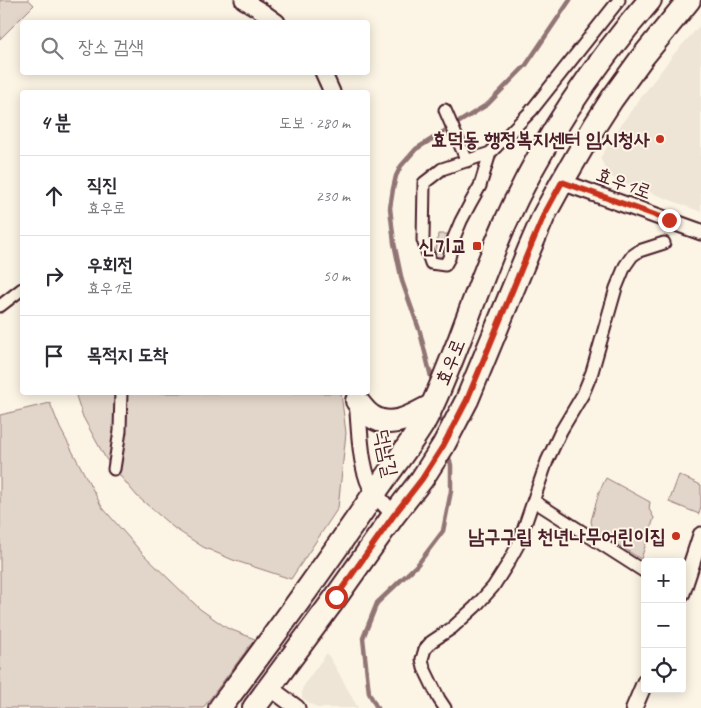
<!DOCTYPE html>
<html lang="ko">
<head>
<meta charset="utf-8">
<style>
	:root { --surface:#fff; --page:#f2f2f3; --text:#2b2b33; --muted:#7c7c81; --line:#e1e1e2 }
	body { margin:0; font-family:Caveat,"Poor Story",sans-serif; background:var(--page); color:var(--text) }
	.controls { position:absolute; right:15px; bottom:15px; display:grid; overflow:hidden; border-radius:5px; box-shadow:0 2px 12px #0003 }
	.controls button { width:45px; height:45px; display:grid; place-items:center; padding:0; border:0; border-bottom:1px solid var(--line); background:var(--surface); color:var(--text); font:25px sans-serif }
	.stop { position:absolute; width:15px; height:15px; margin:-11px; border:4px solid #c8321e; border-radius:50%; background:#fff }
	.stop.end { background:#c8321e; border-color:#fff; box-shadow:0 1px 5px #0008 }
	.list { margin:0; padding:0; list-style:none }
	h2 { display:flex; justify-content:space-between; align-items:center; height:65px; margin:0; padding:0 20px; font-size:21px }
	h2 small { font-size:16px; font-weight:400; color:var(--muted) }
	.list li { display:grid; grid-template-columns:32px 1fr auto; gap:15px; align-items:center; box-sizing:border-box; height:80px; padding:0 20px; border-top:1px solid var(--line) }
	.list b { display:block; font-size:19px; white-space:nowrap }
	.list p { margin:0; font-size:16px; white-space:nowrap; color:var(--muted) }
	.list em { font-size:16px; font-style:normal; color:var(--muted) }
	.icon { flex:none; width:28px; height:28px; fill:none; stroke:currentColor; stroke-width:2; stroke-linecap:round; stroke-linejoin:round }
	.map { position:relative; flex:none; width:701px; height:708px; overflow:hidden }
	.search { position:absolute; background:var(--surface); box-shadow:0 2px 12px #0003; left:20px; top:20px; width:350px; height:55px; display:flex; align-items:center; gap:12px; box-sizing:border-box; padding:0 18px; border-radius:5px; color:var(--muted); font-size:19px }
	.panel { position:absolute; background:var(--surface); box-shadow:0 2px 12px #0003; left:20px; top:90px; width:350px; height:305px; border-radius:5px }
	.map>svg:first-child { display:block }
	.built { fill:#eee5d7 }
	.green { fill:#e2d5ca; stroke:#967a7a }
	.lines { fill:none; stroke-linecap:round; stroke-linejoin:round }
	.stream { stroke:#917474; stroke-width:4.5 }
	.pedestrian-casing { stroke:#4a1f2b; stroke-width:15 }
	.minor-casing { stroke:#4a1f2b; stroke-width:19 }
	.secondary-casing { stroke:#4a1f2b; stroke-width:26 }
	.pedestrian { stroke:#fcf5e5; stroke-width:11 }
	.minor { stroke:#fcf5e5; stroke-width:15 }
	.secondary { stroke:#fcf5e5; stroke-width:22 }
	.route { stroke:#c8321e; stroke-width:6 }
	.poi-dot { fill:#c8321e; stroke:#fcf5e5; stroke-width:2 }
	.labels { text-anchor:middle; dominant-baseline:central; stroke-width:4; stroke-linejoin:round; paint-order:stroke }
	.poi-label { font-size:20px; font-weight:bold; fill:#4a1f2b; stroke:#fcf5e5; text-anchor:end }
	.street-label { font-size:20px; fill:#4a1f2b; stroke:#fcf5e5 }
</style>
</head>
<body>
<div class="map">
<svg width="701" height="708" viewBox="0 0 701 708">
	<rect width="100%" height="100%" fill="#fcf5e5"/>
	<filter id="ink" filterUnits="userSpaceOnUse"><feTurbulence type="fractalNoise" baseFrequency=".02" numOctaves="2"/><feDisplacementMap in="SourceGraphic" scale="10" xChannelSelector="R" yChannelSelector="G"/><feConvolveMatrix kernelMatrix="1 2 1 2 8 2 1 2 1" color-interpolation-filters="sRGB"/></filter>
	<g filter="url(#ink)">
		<path class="built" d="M701,24v188l-88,-34 -8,-10 -5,-10 24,-38 49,-65z
			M327,653l9,15 22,40h-41l-15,-10v-9l6,-10z"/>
		<path class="green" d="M0,0h29l5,5 -34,34z
			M438,234h11l-5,23 -9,2z
			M75,393h266l5,40 -8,75 -47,71 -58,-19 -30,-13 -29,-19 -37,-32 -31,-37 -23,-42z
			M50,403l10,25 42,79 41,47 57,55 27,19 28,11 -52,69h-203v-293z
			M679,475l22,10v21l-2,8 -30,-12z
			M606,478l44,24 -1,7 5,9 -13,41 -48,-29 -2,-9 8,-29z"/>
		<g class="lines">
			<path class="stream" d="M433,385l-13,-53 -18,-51 -8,-38 -4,-35 3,-19 3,-13 5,-10 15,-17 72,-45 38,-39 44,-65
				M439,412l4,17
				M377,708l-8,-15 -6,-55 14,-35 41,-39 25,-33 8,-40v-26l-3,-11"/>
			<defs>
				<path id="pedestrian" d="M445,110l22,51
					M490,153l-10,33 -9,16 -10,19 -8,19 -4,18 -4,7 -14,-2 -8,-23 1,-57 18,-14 48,-16 41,-42 88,-111
					M0,306l22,-17
					M114,469l6,-38 1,-39
					M534,501l111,71
					M445,708l-6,-9 -15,-31 -2,-9 3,-10 6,-7 21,-14 23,-21 18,-20 14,-22 11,-20 29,-84 14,-30 22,-37 9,-22 24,-84 9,-22 7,-10 7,-5 25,-8"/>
				<path id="minor" d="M243,0l20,12 14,10
					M323,72l9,20
					M562,182l139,50
					M357,401c3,28 2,70 18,93 6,7 13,14 19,21
					M682,593l19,-58
					M269,687l28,21
					M634,708l11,-26"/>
				<path id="secondary" d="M357,401c4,5 8,11 14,15 20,14 41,0 60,-10
					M220,708c53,-70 104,-141 154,-214 16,-24 35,-47 50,-72 14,-26 24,-54 35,-81 14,-38 28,-76 44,-113 37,-83 87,-159 147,-228
					M254,708l82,-111 58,-82 28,-36 21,-33 24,-46 62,-150 15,-35 18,-33 32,-55 18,-28 29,-40 48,-59"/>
			</defs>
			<use href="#pedestrian" class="pedestrian-casing"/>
			<use href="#minor" class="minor-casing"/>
			<use href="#secondary" class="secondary-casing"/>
			<use href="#pedestrian" class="pedestrian"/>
			<use href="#minor" class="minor"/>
			<use href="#secondary" class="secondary"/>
		</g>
	</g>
	<g class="lines" filter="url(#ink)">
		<path class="route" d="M336,597l58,-82 28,-36 21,-33 24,-46 62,-150 15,-35 18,-33 107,38"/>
	</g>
	<g class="poi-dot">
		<circle cx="660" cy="139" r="5"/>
		<rect x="472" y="241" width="10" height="10" rx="2.5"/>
		<circle cx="676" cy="536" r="5"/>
	</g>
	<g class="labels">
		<g class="poi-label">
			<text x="650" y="139">효덕동 행정복지센터 임시청사</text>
			<text x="467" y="246">신기교</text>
			<text x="666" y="536">남구구립 천년나무어린이집</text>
		</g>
		<g class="street-label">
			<text transform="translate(624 183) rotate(20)">효우1로</text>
			<text transform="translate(450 362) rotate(-68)">효우로</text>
			<text transform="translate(386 453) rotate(78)">덕남길</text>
		</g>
	</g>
</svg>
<div class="controls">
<button>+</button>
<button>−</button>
<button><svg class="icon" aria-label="locate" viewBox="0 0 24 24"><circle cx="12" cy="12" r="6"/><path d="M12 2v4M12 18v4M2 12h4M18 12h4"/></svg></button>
</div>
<div class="stop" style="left:336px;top:597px"></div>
<div class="stop end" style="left:669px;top:220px"></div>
<div class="search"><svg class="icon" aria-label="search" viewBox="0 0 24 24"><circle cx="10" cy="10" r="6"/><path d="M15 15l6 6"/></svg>장소 검색</div>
<section class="panel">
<h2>4 분<small>도보 · 280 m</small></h2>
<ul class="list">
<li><svg class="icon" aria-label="ahead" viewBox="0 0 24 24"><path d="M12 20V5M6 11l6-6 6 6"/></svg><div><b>직진</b><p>효우로</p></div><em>230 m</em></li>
<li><svg class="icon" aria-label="right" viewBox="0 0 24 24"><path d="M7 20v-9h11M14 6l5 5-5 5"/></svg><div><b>우회전</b><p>효우1로</p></div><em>50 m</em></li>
<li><svg class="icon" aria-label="arrive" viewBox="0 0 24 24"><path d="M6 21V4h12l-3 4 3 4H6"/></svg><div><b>목적지 도착</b></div></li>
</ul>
</section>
</div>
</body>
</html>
